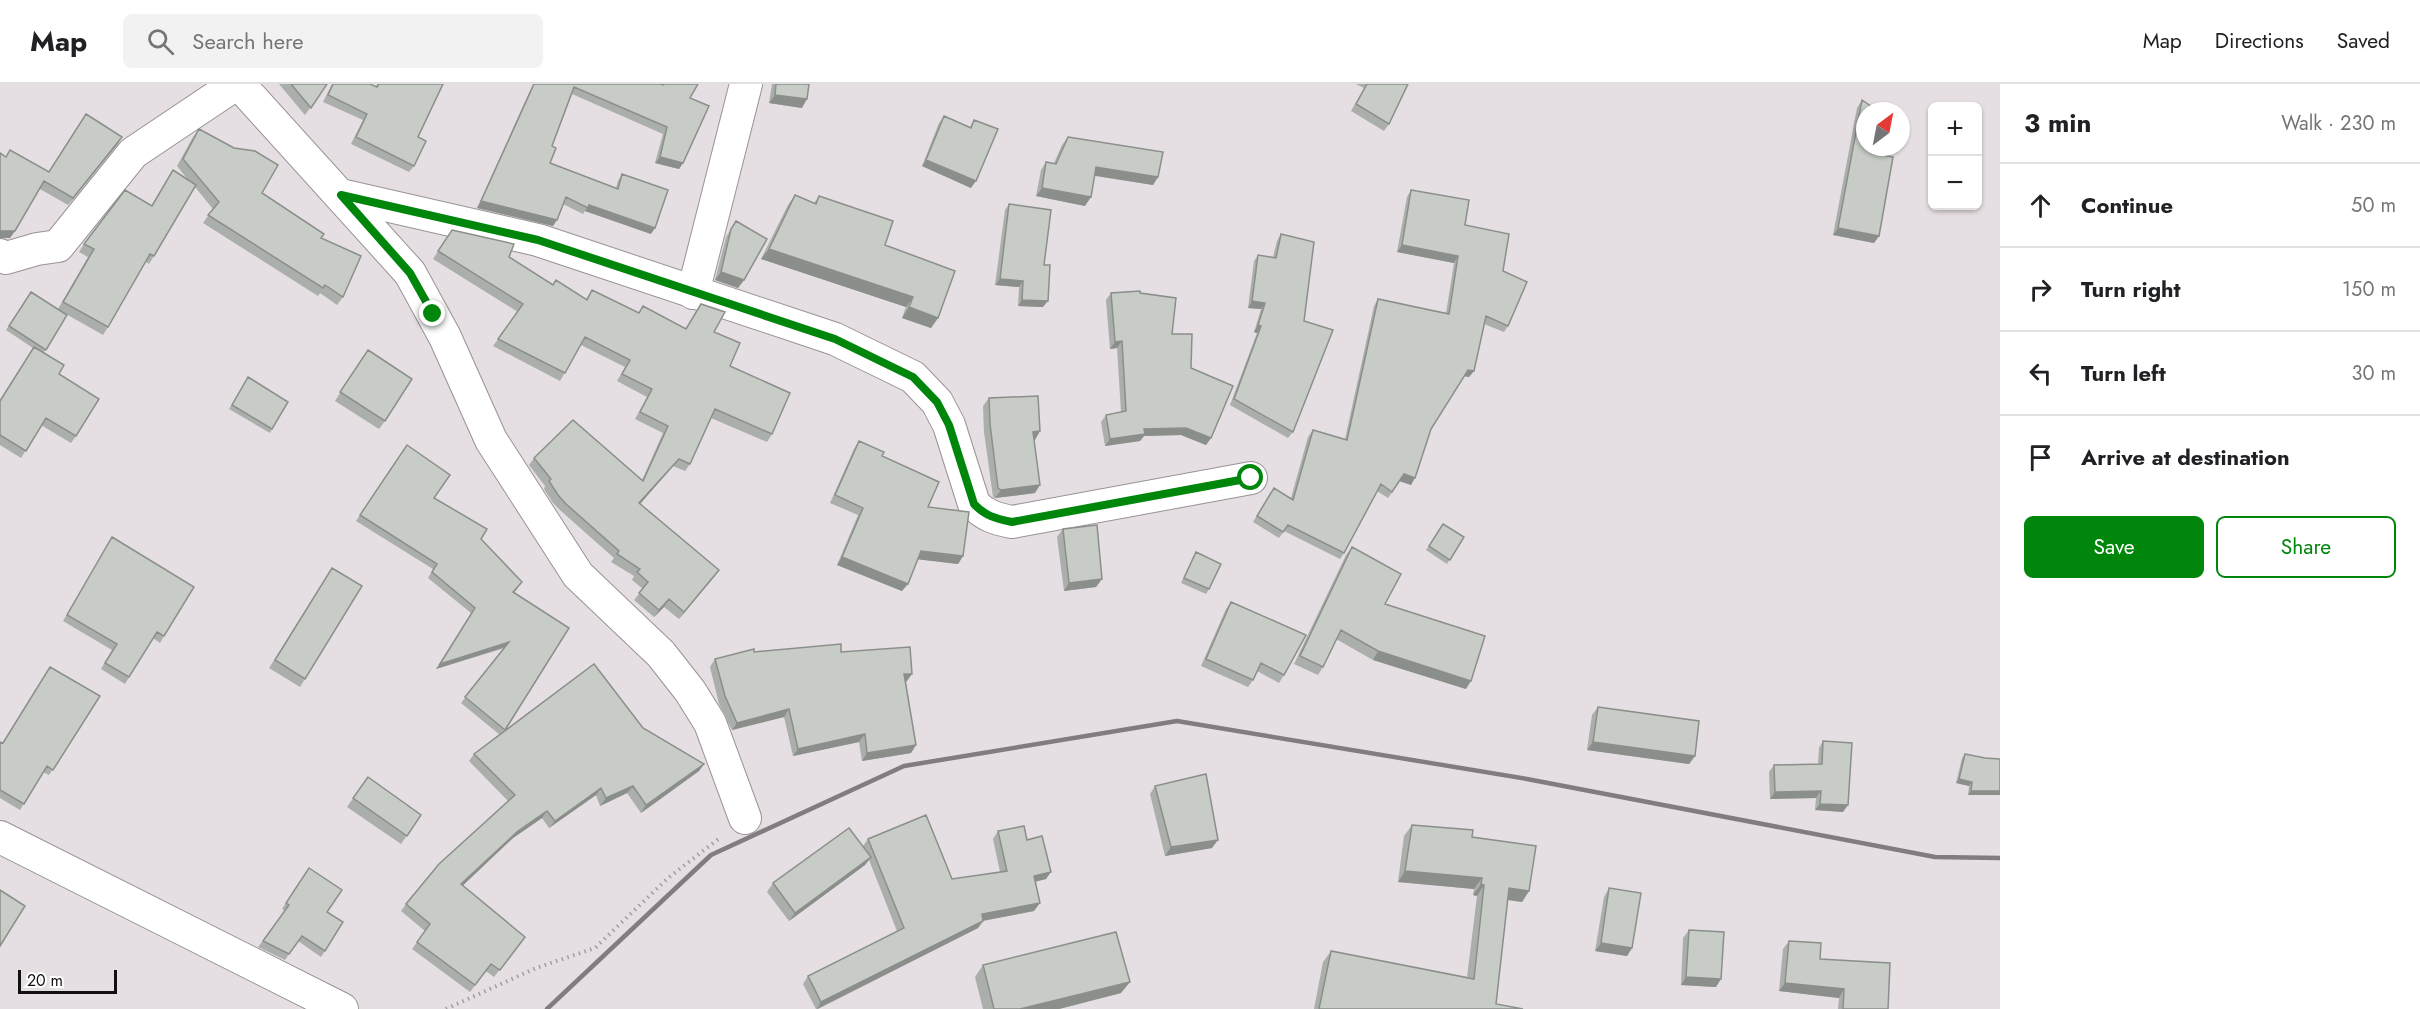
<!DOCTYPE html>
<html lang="en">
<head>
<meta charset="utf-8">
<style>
	:root { --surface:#fff; --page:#f2f2f2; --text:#202124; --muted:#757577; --line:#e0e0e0; --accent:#01860c }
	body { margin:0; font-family:Jost,sans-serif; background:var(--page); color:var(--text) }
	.controls { position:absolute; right:18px; top:18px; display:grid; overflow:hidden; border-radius:9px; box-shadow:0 2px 4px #0004 }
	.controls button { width:54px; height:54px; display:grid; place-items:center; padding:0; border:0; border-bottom:2px solid var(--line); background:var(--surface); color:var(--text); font:30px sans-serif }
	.compass { position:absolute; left:1856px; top:18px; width:54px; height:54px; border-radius:50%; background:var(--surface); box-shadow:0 2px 4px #0004; rotate:32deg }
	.scale { position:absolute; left:18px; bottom:15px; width:99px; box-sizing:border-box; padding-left:6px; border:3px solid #131012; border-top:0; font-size:16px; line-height:21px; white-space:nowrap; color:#131012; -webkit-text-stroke:4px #fff; paint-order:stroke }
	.stop { position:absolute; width:18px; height:18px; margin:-14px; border:4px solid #01860c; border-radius:50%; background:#fff }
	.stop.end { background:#01860c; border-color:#fff; box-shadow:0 2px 6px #0008 }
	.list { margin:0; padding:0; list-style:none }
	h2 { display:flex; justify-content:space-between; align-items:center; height:78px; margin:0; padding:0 24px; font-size:26px }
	h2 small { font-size:20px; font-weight:400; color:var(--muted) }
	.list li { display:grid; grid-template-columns:39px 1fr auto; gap:18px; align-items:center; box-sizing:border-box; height:84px; padding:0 24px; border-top:2px solid var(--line) }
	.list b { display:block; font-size:22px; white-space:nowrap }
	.list em { font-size:20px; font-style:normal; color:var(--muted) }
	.actions { display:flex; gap:12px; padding:18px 24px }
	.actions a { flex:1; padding:14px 0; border:2px solid var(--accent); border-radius:9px; text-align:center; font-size:21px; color:var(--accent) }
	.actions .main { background:var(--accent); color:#fff }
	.icon { flex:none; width:33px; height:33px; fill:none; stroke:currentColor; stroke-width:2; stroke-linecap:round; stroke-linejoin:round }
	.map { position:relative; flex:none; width:2000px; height:925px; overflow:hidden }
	header { display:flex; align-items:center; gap:36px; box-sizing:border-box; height:84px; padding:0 30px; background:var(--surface); border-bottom:2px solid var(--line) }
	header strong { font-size:28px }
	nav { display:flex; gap:33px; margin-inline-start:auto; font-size:21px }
	.search { width:420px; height:54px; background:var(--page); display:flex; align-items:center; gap:15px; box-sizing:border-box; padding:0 21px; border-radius:9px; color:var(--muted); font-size:22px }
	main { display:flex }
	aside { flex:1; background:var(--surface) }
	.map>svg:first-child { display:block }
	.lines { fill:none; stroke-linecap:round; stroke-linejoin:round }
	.street-casing { stroke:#999296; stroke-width:34 }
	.path { stroke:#a39da1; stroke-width:4; stroke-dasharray:1.5 4.5; stroke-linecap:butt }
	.street { stroke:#fff; stroke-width:32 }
	.rail { stroke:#817c7f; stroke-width:4.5 }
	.wall { fill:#abafab }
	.shaded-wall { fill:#8b8f8b }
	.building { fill:#c7ccc7; stroke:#8b8f8b; stroke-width:1.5 }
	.route { stroke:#01860c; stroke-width:8 }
</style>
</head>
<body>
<header>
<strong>Map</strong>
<div class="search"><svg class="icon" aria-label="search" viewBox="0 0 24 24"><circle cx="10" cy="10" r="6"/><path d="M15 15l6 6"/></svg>Search here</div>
<nav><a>Map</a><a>Directions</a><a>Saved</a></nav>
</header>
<main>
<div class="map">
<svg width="2000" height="925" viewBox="0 0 2000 925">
	<rect width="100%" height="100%" fill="#e5dee2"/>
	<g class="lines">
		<defs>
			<path id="street" d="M239,0l171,189 35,64 46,103 87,135 83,79 29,37 20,32 35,95
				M341,111l197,45 297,99 78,38 24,25 12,23 25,79c11,12 23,15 38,18l239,-44
				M0,171l6,3 31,-9 21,-3 75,-93 103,-69
				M693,209l53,-209
				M0,753l342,172"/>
		</defs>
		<use href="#street" class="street-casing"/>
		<path class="path" d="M446,925l90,-41 59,-20 73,-70 53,-41"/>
		<use href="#street" class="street"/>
		<path class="rail" d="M547,925l164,-154 193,-89 273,-45 350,58 408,78 65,1"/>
	</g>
	<path class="wall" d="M279,0h48l-22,31z
		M332,0h38l6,3 1,-3h66l-25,53 -4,29 -5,6 -58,-28 12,-24 -40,-18z
		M533,0h127l2,1 1,-1h35l-8,14 -7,65 -4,6 -24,-6 8,-29 -91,-40 -20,52 -2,17 66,25 2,-7 4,-7 29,60 -66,-23 -2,3 -20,-10 -10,22 -76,-18z
		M772,0h37l-7,24 -33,-5z
		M1356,0h52l-19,40 -5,7 -33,-20 13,-23z
		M1862,16l11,53 6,83 -5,7 -41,-8 24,-127z
		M944,32l26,11 4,-7 -3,68 -49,-22 17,-43z
		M199,45l63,64 59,45 22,59 -6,8 -17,-12 -2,3 -115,-73 10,-14 -18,-22 -41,69 -5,8 -3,-2 -38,65 -5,8 -44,-25 8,5 -23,37 15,22 17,62 -5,7 -30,-18 -20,33 -21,-13v-45l33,-52 -27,-18 25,-38 27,17 30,-52 -9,-5 5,-8 67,-38 22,-36 15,10 -11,-14 16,-29z
		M122,53l-54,68 -28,-16 -30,49 -4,-81 4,-7 39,22z
		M1068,53l90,40 -5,8 -58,-9 -10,30 -49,-10 5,-26 5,-8 8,1 8,-18z
		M1411,106l54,35 38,46 5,55 -4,6 -20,-8 -10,47 -5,6 -5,-1 -33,53 -20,56 -11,-4 -12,17 -11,-7 -33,62 -4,6 -56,-28 -5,7 -26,-16 17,-28 21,4 17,-61 5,-7 32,9 29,-133 4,-7 68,14 8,-50 -57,-11 10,-55z
		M795,111l19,8 5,-7 66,49 53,73 -7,10 -29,-10 4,-11 -145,-48 27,-54z
		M1009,120l35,61 -1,42 -25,-1 1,-19 -24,-2 10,-75z
		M736,137l8,59 -6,8 -23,-8 11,-43z
		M452,146l57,27 44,28 33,14 6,-9 46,23 5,-7 43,23 15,-25 29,62 42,68 -5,8 -56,-24 -21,46 -5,7 -12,-5 -33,38 79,66 -40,49 -15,-12 -10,10 -20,-17 9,-11 -11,-9 2,-4 -23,-14 3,-4 -53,-47 -8,-8 -9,-14 1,-3 -16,-21 5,-7 108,22 21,-47 -28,-14 12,-22 -30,-16 8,-14 -44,-22 -21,36 -67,-35 25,-34 -85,-53z
		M1281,150l23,87 -11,111 -5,6 -58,-33 27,-72 -3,-1 7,-23 -13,-1 6,-47 4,-6 15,2 4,-16z
		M1111,209h29l32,41 19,34 20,70 -5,7 -25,-10 -37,1 -4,5 -35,5 -4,-24 5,-7 15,-3 -4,-64 -7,1 -4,-49z
		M362,274l23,63 -6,8 -44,-28z
		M245,298l27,47 -2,4 -41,-24z
		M989,314l51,33 -6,9 1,53 -40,5 -2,-1 -9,-65 -1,-26z
		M859,357l23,15 46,51 35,49 -5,8 -40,-5 -16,32 -65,-26 21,-50 -28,-12 24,-54z
		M407,361l27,53 47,41 37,49 -4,5 55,35 -64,103 138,-3 61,36 -5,7 -58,42 -14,-20 -27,13 -4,-11 -47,33 -7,-10 -29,20 -51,48 63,51 -31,40 -8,-6 -16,21 -58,-43 13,-18 -24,-20 5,-7 102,-103 -39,-40 5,-7 26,-19 -39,-32 44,-55 -69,21 35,-56 -43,-35 5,-9 -77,-48z
		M1443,440l21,13 -17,27 -21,-14z
		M1063,445l39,50 -6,8 -32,4 -7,-54z
		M112,453l52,99 -4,7 -7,-5 -28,46 -24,-15 11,-19 -49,-29z
		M1352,463l33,57 81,85 -93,-29 -37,-21 -13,28 -5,8 -24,-11 52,-109z
		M1196,468l13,37 -3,5 -25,-11 12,-26z
		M332,484l-27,111 -5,8 -31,-19z
		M1231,518l53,73 -5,8 -22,-12 -4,9 -5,7 -47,-21 25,-57z
		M754,568h87l71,22 -6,8 10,63 -5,8 -49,8 -3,-19 -66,14 -9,-39 -52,13 -13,-26 -9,-37 5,-8z
		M100,612l-51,79 -6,-3 -23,38 -20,-12v-56l3,1z
		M1598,623l97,49 -6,8 -102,-14 5,-35z
		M1823,657l20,71 -28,-2 1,-12 -46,1 -1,-27 5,-7 44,-1 1,-16z
		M1965,670l20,4 15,1v36h-32l1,-9 -13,-3 6,-25z
		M368,693l53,38 -20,29 -54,-37z
		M1155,702l57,62 -47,8 -15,-62z
		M1412,741l60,12 57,54 -7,11 -14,-2 -12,104 27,5h-209l9,-47 8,-11 136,26 10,-81 -4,-1 1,-6 -76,-7 6,-46z
		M998,747l29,9 19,39 -11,3 -1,29 -51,10 -5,7 -160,81h-2l-13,-25 5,-8 89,-45 -28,-71 -4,5 -76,56 -22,-29 6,-9 90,-37 5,-7 84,40 48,-7 -7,-33z
		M309,784l18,44 -2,39 -4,6 -23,-16 -13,19 -27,-13 27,-36 -3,-2z
		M1609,804l23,60 -5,8 -32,-5 9,-54z
		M1689,846l27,57 -35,-2 2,-47z
		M1789,857l31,18 68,50h-50l1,-11 -60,-7 4,-42z
		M983,881l138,28 -62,16h-76l-8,-32z"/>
	<path class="shaded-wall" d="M775,11l32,4 -5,9 -33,-5z
		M122,53l-5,8 -49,60 5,-7z
		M660,73l23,6 -4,6 -24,-6z
		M926,76l50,21 -5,7 -49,-22z
		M1096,83l62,10 -5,8 -62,-10z
		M1042,104l49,9 -6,9 -49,-10z
		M481,117l76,19 -4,6 -76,-18z
		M589,121l66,23 -4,6 -66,-23z
		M1838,144l41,8 -5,7 -41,-8z
		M0,147h15l-5,7h-10z
		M1402,161l56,11 -4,7 -57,-11z
		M769,165l144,48 -7,10 -145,-48z
		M721,188l23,8 -6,8 -23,-8z
		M1000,195l23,2 -4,6 -24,-2z
		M1022,216l26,1 -5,6 -25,-1z
		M1252,217l13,2 -4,6 -13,-1z
		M909,223l29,11 -7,10 -29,-10z
		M1258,241l3,1 -4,7 -3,-1z
		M1122,257l-5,7 -7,1 5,-7z
		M1468,286l6,1 -5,6 -6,-1z
		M1186,344l25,10 -5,7 -25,-10 -37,1 -4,5 -35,5 5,-7 34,-10z
		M1040,347l-5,9h-8l6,-8z
		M679,375l-6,7 -39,45 5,-8z
		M1404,390l11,4 -4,7 -12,-4z
		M1040,401l-5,8 -40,5 6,-8z
		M921,467l42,5 -5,8 -43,-5z
		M842,473l66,27 -6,7 -65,-26z
		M719,486l-5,7 -35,42 5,-7z
		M1102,495l-6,8 -32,4 5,-8z
		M669,515l-5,8 -10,10 5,-7z
		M509,558l-4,5 -69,22 4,-5z
		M1378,567l93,30 -5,8 -93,-29z
		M904,590h8l-6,8h-7z
		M789,625l-5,8 -52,13 5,-7z
		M865,650l-6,8 -66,14 5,-7z
		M1593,658l102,14 -6,8 -102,-14z
		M916,661l-5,8 -49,8 5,-8z
		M704,680l-5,7 -58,42 5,-8z
		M1959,695l13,3 -3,4 -13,-3z
		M633,702l-6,7 -27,13 6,-8z
		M601,704l-5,7 -47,33 6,-7z
		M1821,707l-5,7 -46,1 5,-7z
		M1971,707h29v4h-32z
		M1820,720l28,1 -5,7 -28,-2z
		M547,727l-5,7 -29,20 -57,54 5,-8 57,-53z
		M1218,756l-6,8 -47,8 6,-9z
		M871,773l-6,8 -76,56 6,-8z
		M1405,787l77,7 -8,11 -76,-7z
		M1051,788l-5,7 -17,4 5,-7z
		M1481,800l3,1 -7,11 -4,-1z
		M1509,804l20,3 -7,11 -20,-3z
		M1040,819l-6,8 -58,11 6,-8z
		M983,837l-5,7 -161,81 4,-7z
		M1601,859l31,5 -5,8 -32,-5z
		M1686,893l35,2 -5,8 -35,-2z
		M1130,898l-9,11 -62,16h-39z
		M1785,899l59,6 -5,9 -60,-7z"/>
	<path class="building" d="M291,0h36l-16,24z
		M333,0h37l7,3 2,-3h64l-25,53 8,4 -12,25 -58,-29 11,-23 -39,-19z
		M534,0h126l3,1 1,-1h34l-8,14 19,8 -26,57 -23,-6 7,-30 -93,-40 -22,59 4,2 -6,15 68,26 4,-15 46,16 -13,38 -66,-23 -1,3 -22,-11 -9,23 -76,-19z
		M776,0h33l-2,15 -32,-4z
		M1367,0h41l-19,40 -33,-20z
		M1862,16l16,11h-13v36h12l-4,6 20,4 -14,79 -41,-8z
		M86,30l36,23 -49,61 -29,-17 -29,50h-15v-78l6,4 4,-7 39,22z
		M944,32l27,12 3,-8 24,9 -22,52 -50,-21z
		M199,45l35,19 21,3 23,14 -16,28 62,41 -3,4 40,18 -18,41 -18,-12 -2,3 -115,-73 11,-13 -36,-43z
		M1068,53l95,15 -5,25 -62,-10 -5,30 -49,-9 4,-26 10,2z
		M173,86l23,15 -42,71 -4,-2 -42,73 -45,-25 31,-53 -10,-5 41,-54 27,16z
		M1411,106l58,10 -4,25 44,9 -6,37 24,11 -19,44 -22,-10 -12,55 -6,-1 -37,59 -16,49 -11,-4 -12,18 -11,-8 -37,69 -56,-28 -5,7 -26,-16 17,-28 19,12 20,-70 34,10 31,-141 71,15 9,-58 -56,-11z
		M795,111l21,9 3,-8 74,25 -8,24 70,26 -17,47 -29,-11 4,-10 -144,-48z
		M1009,120l42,6 -7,55h6l-2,36 -26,-1 1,-19 -23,-2z
		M736,137l31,18 -23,41 -23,-8 10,-43z
		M452,146l62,14 -5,13 44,28 3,-5 31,20 5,-10 47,23 4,-7 43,23 15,-25 24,8 -11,20 26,11 -10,23 60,27 -18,41 -57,-25 -25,55 -11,-5 -40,44 80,67 -35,42 -15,-13 -10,11 -20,-17 9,-11 -11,-10 3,-3 -23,-15 2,-3 -53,-47 -8,-9 -9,-14 2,-2 -17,-21 39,-38 70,61 25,-55 -28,-14 12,-23 -30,-15 8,-14 -45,-23 -20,36 -67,-34 25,-35 -85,-53z
		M1281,150l33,8 -10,79 29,9 -40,102 -59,-33 27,-73 -3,-1 7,-22 -13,-2 6,-46 18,3z
		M1140,207v2l36,5 -4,36h20l-1,34 42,18 -22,52 -25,-10 -42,1 1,5 -35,5 -4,-24 20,-4 -4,-70 -7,1 -4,-49z
		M31,208l36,23 -21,35 -37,-24z
		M34,263l30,18 -5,9 40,25 -23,37 -30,-18 -20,33 -26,-16v-34z
		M368,266l44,29 -27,42 -45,-29z
		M248,293l40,25 -16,27 -40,-24z
		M1038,312l2,35 -7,1 7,53 -39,5 -3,-2 -8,-64 -1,-26z
		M859,357l25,11 -2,4 57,26 -11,25 41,5 -6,44 -42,-5 -13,33 -66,-27 21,-49 -28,-13z
		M407,361l43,30 -16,23 53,31 -6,10 41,43 -9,10 56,36 -64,102 -40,-33 44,-55 -69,22 35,-56 -43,-36 5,-8 -77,-49z
		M1443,440l21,13 -14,23 -21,-14z
		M1097,441l5,54 -33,4 -6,-54z
		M112,453l82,50 -30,49 -7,-4 -28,45 -24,-14 12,-19 -50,-29z
		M1352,463l49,27 -16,30 100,32 -14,45 -93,-30 -37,-21 -18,37 -23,-11z
		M1196,468l25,12 -12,25 -25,-11z
		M332,484l30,18 -57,93 -30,-19z
		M1231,518l75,33 -22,40 -23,-12 -8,17 -47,-21z
		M841,560v8l69,-5 2,27h-8l12,71 -49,8 -2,-19 -67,15 -9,-40 -52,14 -12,-27 -10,-37 39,-10v3z
		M594,580l49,64 61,36 -58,41 -13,-19 -27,12 -5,-10 -46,33 -8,-10 -29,20 -57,53 64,53 -25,33 -9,-6 -16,21 -58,-43 13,-18 -24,-20 33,-40 76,-69 -41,-41z
		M50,583l50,29 -47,74 -6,-4 -23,38 -24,-14v-48l3,1z
		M1598,623l101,14 -4,35 -102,-14z
		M1823,657l29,2 -4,62 -28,-1 1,-13 -46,1 -1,-27 48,-1z
		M1965,670l20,4 15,1v32h-29l1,-9 -13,-3z
		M1206,690l12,66 -47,7 -16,-61z
		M368,693l53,38 -14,21 -54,-38z
		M926,731l26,64 55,-8 -9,-40 26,-5 3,14 15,-4 9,36 -17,4 6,27 -58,11 1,7 -162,81 -13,-26 96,-48 -36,-89z
		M1412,741l61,5 -1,7 64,9 -7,45 -20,-3 -13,116 27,5h-204l12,-58 143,28 10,-94 -3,-1 1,-6 -77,-7z
		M849,744l22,29 -76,56 -22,-30z
		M309,784l33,22 -15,22 16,10 -18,29 -23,-15 -13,18 -26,-13 26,-36 -3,-2z
		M1609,804l32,5 -9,55 -31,-5z
		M0,806l25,16 -25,40z
		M1689,846l35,2 -3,47 -35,-2z
		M1116,848l14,50 -110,27h-26l-11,-44z
		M1789,857l32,2 -1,16 70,4 -2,46h-45l1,-20 -59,-6z"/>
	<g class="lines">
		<path class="route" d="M433,230l-23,-41 -69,-78 197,45 297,99 78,38 24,25 12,23 25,79c11,12 23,15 38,18l239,-44"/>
	</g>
</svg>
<div class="controls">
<button>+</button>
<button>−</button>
</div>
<svg class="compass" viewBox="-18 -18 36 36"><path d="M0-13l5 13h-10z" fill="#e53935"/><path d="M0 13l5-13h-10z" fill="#757577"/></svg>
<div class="scale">20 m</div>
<div class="stop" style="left:1251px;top:394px"></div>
<div class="stop end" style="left:433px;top:230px"></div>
</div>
<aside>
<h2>3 min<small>Walk · 230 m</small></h2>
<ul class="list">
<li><svg class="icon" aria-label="ahead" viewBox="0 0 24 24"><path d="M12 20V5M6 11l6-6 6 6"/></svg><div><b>Continue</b></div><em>50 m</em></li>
<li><svg class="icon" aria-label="right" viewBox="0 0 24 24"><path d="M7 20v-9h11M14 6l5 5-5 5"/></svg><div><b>Turn right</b></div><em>150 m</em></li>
<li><svg class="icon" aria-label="left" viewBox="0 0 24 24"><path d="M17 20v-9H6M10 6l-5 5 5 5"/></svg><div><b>Turn left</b></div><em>30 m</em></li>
<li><svg class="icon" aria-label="arrive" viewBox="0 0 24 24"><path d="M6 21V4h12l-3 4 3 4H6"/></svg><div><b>Arrive at destination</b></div></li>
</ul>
<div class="actions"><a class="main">Save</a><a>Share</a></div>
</aside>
</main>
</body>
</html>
